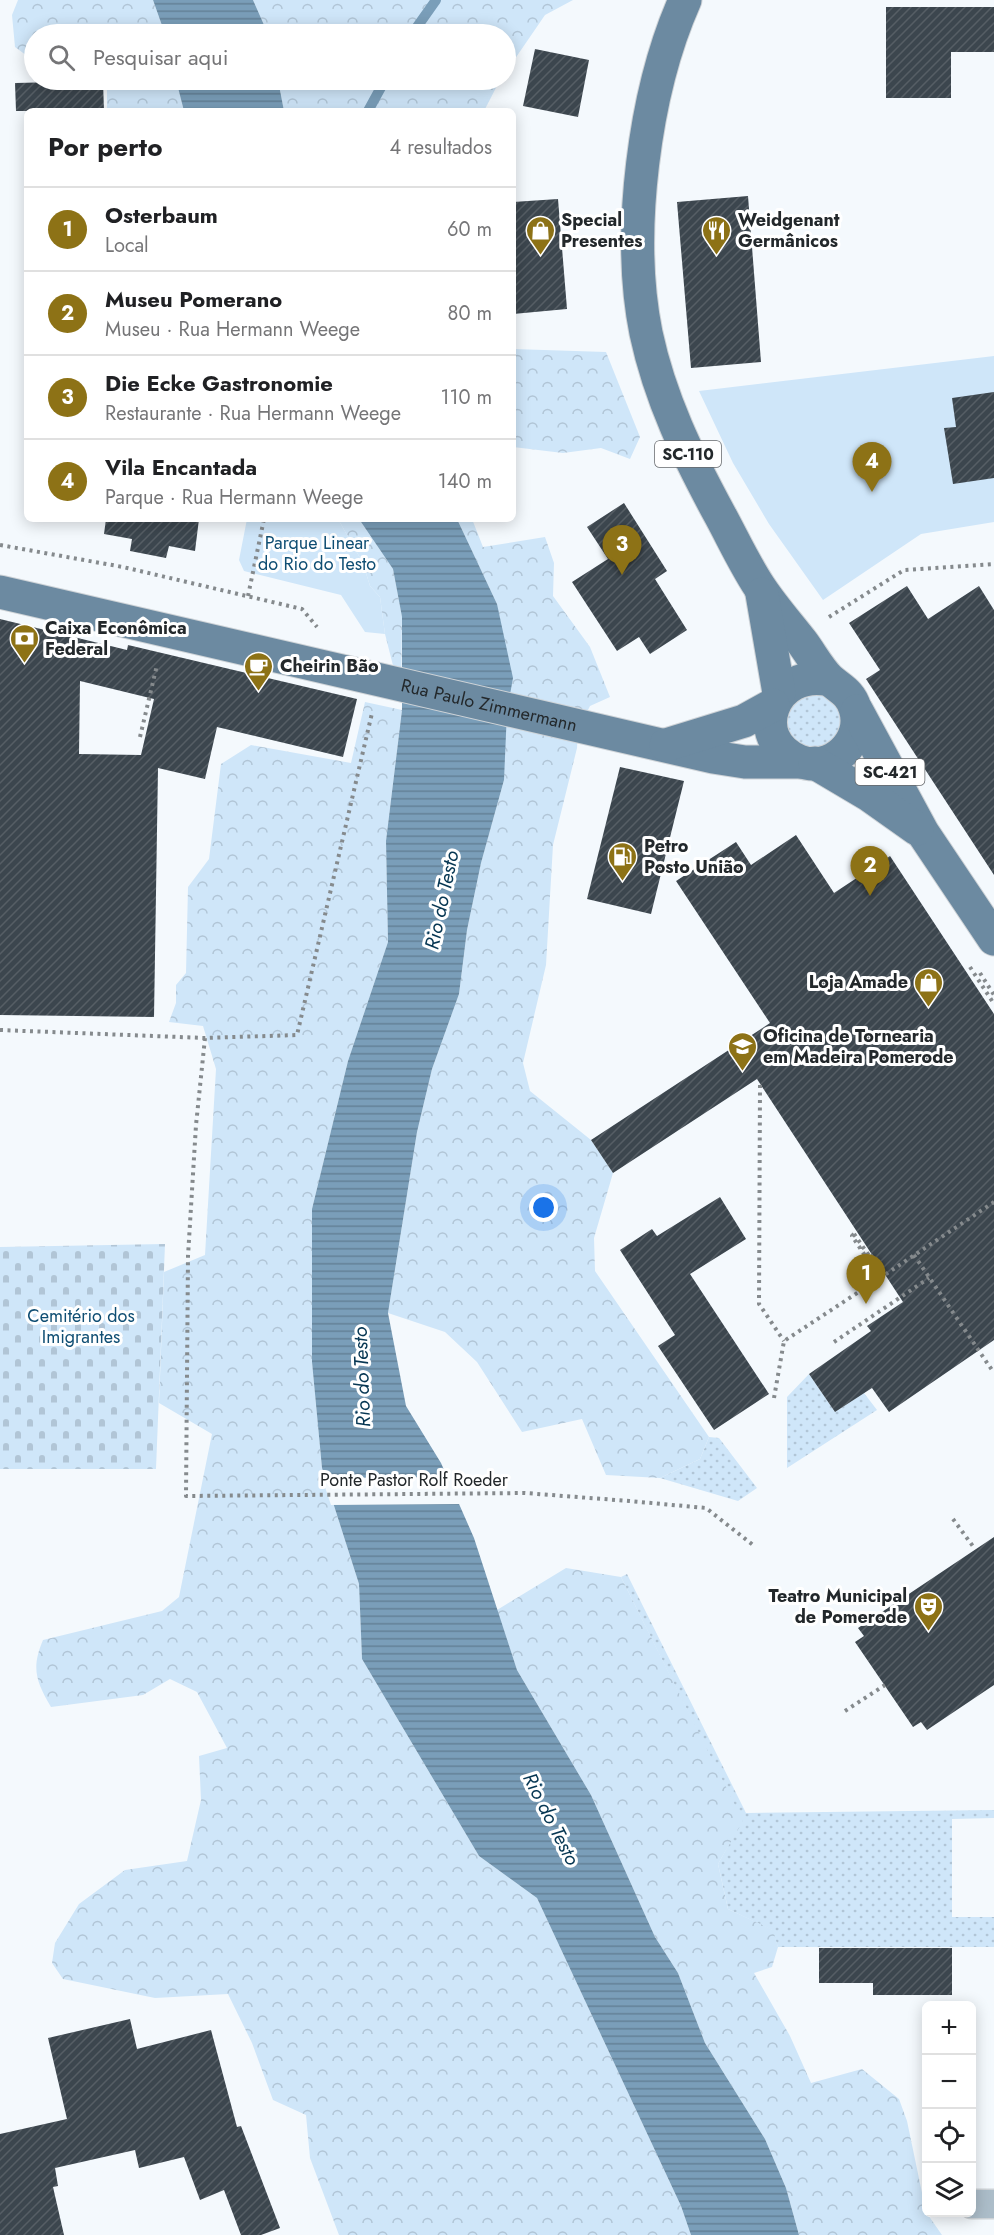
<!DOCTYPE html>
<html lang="pt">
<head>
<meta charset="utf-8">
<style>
	:root { --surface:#fff; --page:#f2f2f2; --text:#202124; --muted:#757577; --line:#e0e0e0; --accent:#8d7216 }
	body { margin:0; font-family:Jost,sans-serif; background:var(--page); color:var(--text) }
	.controls { position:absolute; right:18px; bottom:18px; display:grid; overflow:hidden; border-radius:9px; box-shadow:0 3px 15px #0003 }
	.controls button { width:54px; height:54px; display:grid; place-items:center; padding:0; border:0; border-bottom:2px solid var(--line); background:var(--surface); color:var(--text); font:30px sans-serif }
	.you { position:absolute; left:544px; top:1208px; width:21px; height:21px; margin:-15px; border:4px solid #fff; border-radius:50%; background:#1a73e8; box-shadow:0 0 0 9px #1a73e833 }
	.badge { display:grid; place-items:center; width:39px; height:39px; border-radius:50%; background:var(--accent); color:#fff; font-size:20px; font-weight:700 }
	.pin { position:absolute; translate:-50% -50px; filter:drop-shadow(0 2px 3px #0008) }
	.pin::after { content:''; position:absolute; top:32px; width:21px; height:18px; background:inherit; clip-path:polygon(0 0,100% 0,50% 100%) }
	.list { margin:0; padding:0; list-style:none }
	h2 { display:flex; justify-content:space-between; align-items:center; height:78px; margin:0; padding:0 24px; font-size:26px }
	h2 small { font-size:20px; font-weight:400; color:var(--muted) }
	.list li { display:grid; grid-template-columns:39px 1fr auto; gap:18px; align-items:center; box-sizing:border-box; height:84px; padding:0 24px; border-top:2px solid var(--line) }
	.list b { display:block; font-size:22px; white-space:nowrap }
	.list p { margin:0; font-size:20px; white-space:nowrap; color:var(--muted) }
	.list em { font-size:20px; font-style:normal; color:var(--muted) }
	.icon { flex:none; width:33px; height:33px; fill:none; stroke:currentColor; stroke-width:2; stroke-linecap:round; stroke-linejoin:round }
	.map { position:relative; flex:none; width:994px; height:2235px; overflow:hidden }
	.search { position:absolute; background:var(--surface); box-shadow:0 3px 15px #0003; left:24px; top:24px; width:492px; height:66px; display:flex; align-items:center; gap:15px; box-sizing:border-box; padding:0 21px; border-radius:33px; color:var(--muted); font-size:22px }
	.panel { position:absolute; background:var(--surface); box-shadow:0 3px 15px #0003; left:24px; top:108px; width:492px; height:414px; border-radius:9px }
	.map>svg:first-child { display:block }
	.grass { fill:url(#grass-dots) }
	.forest { fill:url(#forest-crowns) }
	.cemetery { fill:url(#cemetery-stones) }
	.park { fill:#cfe6f9 }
	.water { fill:url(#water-rules) }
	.pier { fill:#f4f9fd }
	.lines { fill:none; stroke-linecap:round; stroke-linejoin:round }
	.stream { stroke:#7a9eb9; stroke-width:10 }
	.building { fill:url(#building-hatch); fill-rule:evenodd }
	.street-casing { stroke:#ced3d7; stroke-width:31 }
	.primary-casing { stroke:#ced3d7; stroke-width:35 }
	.path { stroke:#858a8d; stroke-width:4; stroke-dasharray:3 4.5; stroke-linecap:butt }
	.street { stroke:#acbdc9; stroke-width:28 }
	.primary { stroke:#6c8aa1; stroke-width:33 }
	.labels { text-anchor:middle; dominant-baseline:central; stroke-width:6; stroke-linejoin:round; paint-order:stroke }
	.shield { fill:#fff; stroke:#65686b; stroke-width:1.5 }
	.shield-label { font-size:16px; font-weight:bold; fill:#23282b }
	.poi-label { font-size:18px; font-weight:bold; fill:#23282b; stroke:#fff; text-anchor:start }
	.park-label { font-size:18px; fill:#0f4e73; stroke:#fff }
	.street-label { font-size:18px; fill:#23282b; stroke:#fff }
	.water-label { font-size:20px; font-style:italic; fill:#073753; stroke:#fff }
</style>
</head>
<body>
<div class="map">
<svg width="994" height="2235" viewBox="0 0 994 2235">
	<defs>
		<pattern id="grass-dots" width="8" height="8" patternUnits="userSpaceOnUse" patternTransform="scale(1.5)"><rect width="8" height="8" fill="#cfe6f9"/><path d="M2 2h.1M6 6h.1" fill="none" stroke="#b1c5d6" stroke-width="1.8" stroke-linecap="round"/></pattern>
		<pattern id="forest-crowns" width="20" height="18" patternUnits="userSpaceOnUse" patternTransform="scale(1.5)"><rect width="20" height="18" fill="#cfe6f9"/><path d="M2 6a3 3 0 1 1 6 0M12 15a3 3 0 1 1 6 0" fill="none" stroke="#b1c5d6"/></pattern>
		<pattern id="cemetery-stones" width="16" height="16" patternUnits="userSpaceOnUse" patternTransform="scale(1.5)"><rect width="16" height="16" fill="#cfe6f9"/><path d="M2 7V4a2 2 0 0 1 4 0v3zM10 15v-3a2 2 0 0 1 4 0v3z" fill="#b1c5d6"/></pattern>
		<pattern id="water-rules" width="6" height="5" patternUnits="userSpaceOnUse" patternTransform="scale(1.5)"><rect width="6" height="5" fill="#7a9eb9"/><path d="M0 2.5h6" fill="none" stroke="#648197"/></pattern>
		<pattern id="building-hatch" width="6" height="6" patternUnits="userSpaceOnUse" patternTransform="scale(1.5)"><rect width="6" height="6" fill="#3c464e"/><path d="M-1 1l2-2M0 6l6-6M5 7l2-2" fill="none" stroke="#565e65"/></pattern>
	</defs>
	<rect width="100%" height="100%" fill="#f4f9fd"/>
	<path class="grass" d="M786 721a28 28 0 1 1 56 0a28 28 0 1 1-56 0Z
		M809,1374l26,38 29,-19 13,17 -90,58v-71z
		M709,1437l10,1 38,50 -19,13 -78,-23 40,-19z
		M627,1574l119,239 248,-3v8l-42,1v98h42v30h-216l-6,-17 -44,-21 -10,-45 24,-43 -121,-244z"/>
	<path class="forest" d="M18,0h135l12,34h-131v27l-19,-14 -3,-32z
		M253,0h320l-28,15 -39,57v-38h-238z
		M107,80h69l8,31h-77z
		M278,80h222l-16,31h-200z
		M513,349l93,3 34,85 -10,22 -29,-11 -38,5 -50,-6z
		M338,519h21l34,50 9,48 -1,80 -16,-63 -5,-37 -10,-11 -7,-23z
		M457,519h15l11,28 62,-10 9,26 -1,33 37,51 20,50 -20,9 -12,24 -1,18 -24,97 -7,120 -23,98 7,28 61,49 22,33 -19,65 1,33 114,166 -9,22 -40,19 -54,-3 -24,-56 -60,13 -45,-70 -32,-30 -57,-19 29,-181 15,-63 27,-75 8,-64 14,-67 23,-83 -7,-176z
		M365,702l37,8 -16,131 2,101 -40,119 -36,148v153l10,106 37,116 3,75 117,197 58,42 144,308 10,29h-352l-29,-77 -4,-43 -33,-15 -21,-57 -24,-49 -73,4 -92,-19 -11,-16 3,-20 24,-39 46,-34 62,-9 14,-61 -2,-44 28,-8 -30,-56 -27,-13 -27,16 -92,12c-15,-26 -20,-39 -8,-67l119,-29 17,-14 33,-163 -53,-31 5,-131 41,-17 11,-186 -13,-43 -34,-4 7,-19v-18l10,-12 2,-86 21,-28 12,-95 30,-19 100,18z
		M566,1568l55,9 122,244 -25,43 10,45 45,21 5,17 -6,20 -18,6 36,63 21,47 51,-14 37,30 8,22 19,91 16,23h-143l-13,-47 -21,-49 -60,-96 -27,-70 -23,-36 -64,-142 -74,-125 -20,-60z"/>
	<path class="cemetery" d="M165,1244l-9,225h-156v-222z"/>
	<path class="park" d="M994,356v166l-73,12 -98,66 -54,-76 -36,-61 -34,-72z
		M247,519h91l25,44 7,23 10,11 5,37 -20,-2 -24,-37 -97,-24 -5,-11z"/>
	<path class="water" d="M153,0h100l15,34h-103z
		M176,80h102l6,31h-100z
		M359,519h98l40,85 16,74 -6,33 -3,69 -23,83 -14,67 -8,64 -27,75 -15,63 -29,181 18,93 35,57 33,75 43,132 74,125 64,142 23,36 27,70 60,96 21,49 13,47h-108l-10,-29 -144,-308 -58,-42 -117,-197 -3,-75 -37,-116 -10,-106v-153l36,-148 40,-119 -2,-101 16,-131v-93l-9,-48z"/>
	<path class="pier" d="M450,1477l13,27 -132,1 -9,-27z"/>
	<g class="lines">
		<path class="stream" d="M412,34l24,-34
			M368,111l17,-31"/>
	</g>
	<path class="building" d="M886,7h108v45h-43v46h-65z
		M535,49l54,11 -11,57 -55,-11z
		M103,81l1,30h-88l-1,-28z
		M748,196l13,166 -70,6 -14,-166z
		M558,199l9,110 -54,5v-112z
		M994,392v86l-41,6 -9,-56 12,-1 -4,-29z
		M624,503l43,68 -12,8 32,51 -37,24 -11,-17 -22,14 -45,-69 36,-23 -21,-32z
		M106,519h93l-4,32 -26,-5 -3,12 -36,-7 2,-12 -28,-5z
		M907,586l21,33 51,-33 15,24v265l-128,-196 14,-9 -31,-47z
		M0,619l127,31 1,-5 229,54 -14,58 -126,-30 -12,52 -47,-11 -4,249 -154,-2zM80,681l74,18 -13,56 -62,-1z
		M620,767l64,14 -33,133 -64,-15z
		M796,835l38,58 56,-37 104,158v326l-105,72 -17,-24 -37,24 -26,-38 62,-43 -4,-5 36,-24 -146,-223 -144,94 -22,-33 179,-117 -94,-142 60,-39 15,23z
		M720,1197l26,42 -56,35 79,120 -55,36 -56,-84 17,-11 -55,-85 32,-21 5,7z
		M994,1537v148l-67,45 -6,-8 -8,5 -58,-85 9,-6 -6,-8z
		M819,1948h133v47h-79v-12h-54z
		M130,2019l7,30 74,-19 26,97 4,-1 39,102 -19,7h-20l-17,-45 -24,10 -16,-43 -45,11 -4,-18 -80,18 3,18 -5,1 11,48h-64v-101l67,-15 -19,-81z"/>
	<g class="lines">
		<defs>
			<path id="street" d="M972,2204h22"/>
			<g id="primary">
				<path d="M685,0c-41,92 -59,234 -39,333 14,66 42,123 74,182 13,24 24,48 39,71 13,20 29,38 43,56 9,12 17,27 27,37 11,10 21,13 26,29 11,33 -24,66 -56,53 -53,-22 -26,-94 31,-81"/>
				<path id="s1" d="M0,592l713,165 32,5h55"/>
				<path d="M762,594l17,99"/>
				<path d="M857,711l66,122 71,106"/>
				<path d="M666,745l78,-24 29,-16"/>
				<path d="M815,763l54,32 48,34"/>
			</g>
		</defs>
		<use href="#street" class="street-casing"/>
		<use href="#primary" class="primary-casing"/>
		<path class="path" d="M0,545l123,22 179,42 15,18
			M248,596l16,-77
			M829,617l75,-47 90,-6
			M140,737l17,-72
			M970,967l24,37
			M980,973l14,22
			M0,1030l205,8 92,-3 75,-322
			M205,1038l-9,87 -8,131 -2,240 339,-3 104,8 77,7 47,37
			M760,1085l-1,219 25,37
			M854,1234l-2,2 28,42 114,-76
			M854,1234l16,23 3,-2
			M914,1255l80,118
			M834,1342l95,-64
			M774,1398l10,-57 96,-63
			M953,1519l22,30
			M845,1711l40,-26"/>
		<use href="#street" class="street"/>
		<use href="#primary" class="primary"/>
	</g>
	<defs>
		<symbol id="shop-pin" viewBox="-11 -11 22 30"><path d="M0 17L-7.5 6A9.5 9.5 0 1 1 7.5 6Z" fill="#8d7216" stroke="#fff"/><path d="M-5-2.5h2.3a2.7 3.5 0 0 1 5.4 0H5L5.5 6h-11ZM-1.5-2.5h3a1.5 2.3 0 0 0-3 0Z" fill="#fff"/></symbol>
		<symbol id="restaurant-pin" viewBox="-11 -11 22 30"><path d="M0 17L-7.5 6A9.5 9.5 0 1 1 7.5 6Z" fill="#8d7216" stroke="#fff"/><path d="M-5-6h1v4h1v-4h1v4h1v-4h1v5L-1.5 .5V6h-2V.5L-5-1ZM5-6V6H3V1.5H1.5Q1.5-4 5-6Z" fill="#fff"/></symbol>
		<symbol id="bank-pin" viewBox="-11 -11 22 30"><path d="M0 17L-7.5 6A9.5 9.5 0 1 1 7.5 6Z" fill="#8d7216" stroke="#fff"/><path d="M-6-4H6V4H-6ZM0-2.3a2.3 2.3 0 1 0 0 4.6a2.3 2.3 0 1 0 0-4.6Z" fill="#fff"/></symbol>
		<symbol id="cafe-pin" viewBox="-11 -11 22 30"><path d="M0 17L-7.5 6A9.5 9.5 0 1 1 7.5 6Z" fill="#8d7216" stroke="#fff"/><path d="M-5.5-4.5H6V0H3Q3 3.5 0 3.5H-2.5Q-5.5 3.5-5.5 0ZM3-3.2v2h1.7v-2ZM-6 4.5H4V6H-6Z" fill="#fff"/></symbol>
		<symbol id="fuel-pin" viewBox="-11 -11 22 30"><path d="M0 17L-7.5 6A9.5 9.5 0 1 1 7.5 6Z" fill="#8d7216" stroke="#fff"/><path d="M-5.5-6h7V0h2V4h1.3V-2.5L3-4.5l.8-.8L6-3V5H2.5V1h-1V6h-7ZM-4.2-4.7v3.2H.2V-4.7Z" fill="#fff"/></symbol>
		<symbol id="university-pin" viewBox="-11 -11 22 30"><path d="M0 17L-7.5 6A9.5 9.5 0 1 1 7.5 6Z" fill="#8d7216" stroke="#fff"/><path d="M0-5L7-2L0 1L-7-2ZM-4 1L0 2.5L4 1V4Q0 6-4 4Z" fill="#fff"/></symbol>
		<symbol id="theatre-pin" viewBox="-11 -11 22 30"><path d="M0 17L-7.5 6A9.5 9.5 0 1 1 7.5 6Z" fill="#8d7216" stroke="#fff"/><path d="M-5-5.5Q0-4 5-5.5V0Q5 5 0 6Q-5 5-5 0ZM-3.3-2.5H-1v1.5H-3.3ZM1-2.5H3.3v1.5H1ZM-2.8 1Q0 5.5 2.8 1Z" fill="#fff"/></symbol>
	</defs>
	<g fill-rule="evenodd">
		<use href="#shop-pin" x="524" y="214" width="33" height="45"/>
		<use href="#restaurant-pin" x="700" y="214" width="33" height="45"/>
		<use href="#bank-pin" x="8" y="622" width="33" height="45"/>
		<use href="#cafe-pin" x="242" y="650" width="33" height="45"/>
		<use href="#fuel-pin" x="606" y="840" width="33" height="45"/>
		<use href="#shop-pin" x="912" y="966" width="33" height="45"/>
		<use href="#university-pin" x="726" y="1030" width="33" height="45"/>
		<use href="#theatre-pin" x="912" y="1590" width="33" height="45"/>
	</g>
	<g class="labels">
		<g class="shield">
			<rect x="655" y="441" width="66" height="26" rx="4.5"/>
			<rect x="855.5" y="759" width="69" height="26" rx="4.5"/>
		</g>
		<g class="shield-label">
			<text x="688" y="454">SC-110</text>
			<text x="890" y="772">SC-421</text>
		</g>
		<g class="poi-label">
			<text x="561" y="220">Special<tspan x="561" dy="21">Presentes</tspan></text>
			<text x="738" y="220">Weidgenant<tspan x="738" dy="21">Germânicos</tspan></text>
			<text x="45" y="628">Caixa Econômica<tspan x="45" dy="21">Federal</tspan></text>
			<text x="280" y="666">Cheirin Bão</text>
			<text x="644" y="846">Petro<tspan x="644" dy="21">Posto União</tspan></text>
			<text x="908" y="982" text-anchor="end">Loja Amade</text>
			<text x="763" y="1036">Oficina de Tornearia<tspan x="763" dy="21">em Madeira Pomerode</tspan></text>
			<text x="907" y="1596" text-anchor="end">Teatro Municipal<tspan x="907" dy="21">de Pomerode</tspan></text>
		</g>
		<g class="park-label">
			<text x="317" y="543">Parque Linear<tspan x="317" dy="21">do Rio do Testo</tspan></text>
			<text x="81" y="1316">Cemitério dos<tspan x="81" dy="21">Imigrantes</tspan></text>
		</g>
		<g class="street-label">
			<text stroke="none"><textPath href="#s1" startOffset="502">Rua Paulo Zimmermann</textPath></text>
			<text x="414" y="1480">Ponte Pastor Rolf Roeder</text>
		</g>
		<g class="water-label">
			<text transform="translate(442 900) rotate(-78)">Rio do Testo</text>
			<text transform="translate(362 1377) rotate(-92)">Rio do Testo</text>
			<text transform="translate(551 1819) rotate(63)">Rio do Testo</text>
		</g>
	</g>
</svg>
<div class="controls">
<button>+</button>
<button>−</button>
<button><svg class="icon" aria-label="locate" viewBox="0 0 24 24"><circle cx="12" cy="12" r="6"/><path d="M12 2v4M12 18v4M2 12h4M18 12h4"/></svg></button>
<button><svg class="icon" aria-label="layers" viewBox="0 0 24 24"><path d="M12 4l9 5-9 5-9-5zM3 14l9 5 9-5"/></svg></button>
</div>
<div class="you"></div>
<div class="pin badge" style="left:866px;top:1304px">1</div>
<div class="pin badge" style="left:870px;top:896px">2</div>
<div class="pin badge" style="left:622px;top:575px">3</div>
<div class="pin badge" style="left:872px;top:492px">4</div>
<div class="search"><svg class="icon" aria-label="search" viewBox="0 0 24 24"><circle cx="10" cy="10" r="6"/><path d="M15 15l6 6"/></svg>Pesquisar aqui</div>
<section class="panel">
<h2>Por perto<small>4 resultados</small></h2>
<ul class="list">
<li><span class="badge">1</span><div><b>Osterbaum</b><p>Local</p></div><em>60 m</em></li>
<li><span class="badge">2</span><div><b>Museu Pomerano</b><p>Museu · Rua Hermann Weege</p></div><em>80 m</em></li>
<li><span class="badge">3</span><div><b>Die Ecke Gastronomie</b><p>Restaurante · Rua Hermann Weege</p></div><em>110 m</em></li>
<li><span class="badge">4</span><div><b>Vila Encantada</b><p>Parque · Rua Hermann Weege</p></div><em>140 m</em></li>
</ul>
</section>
</div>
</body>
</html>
